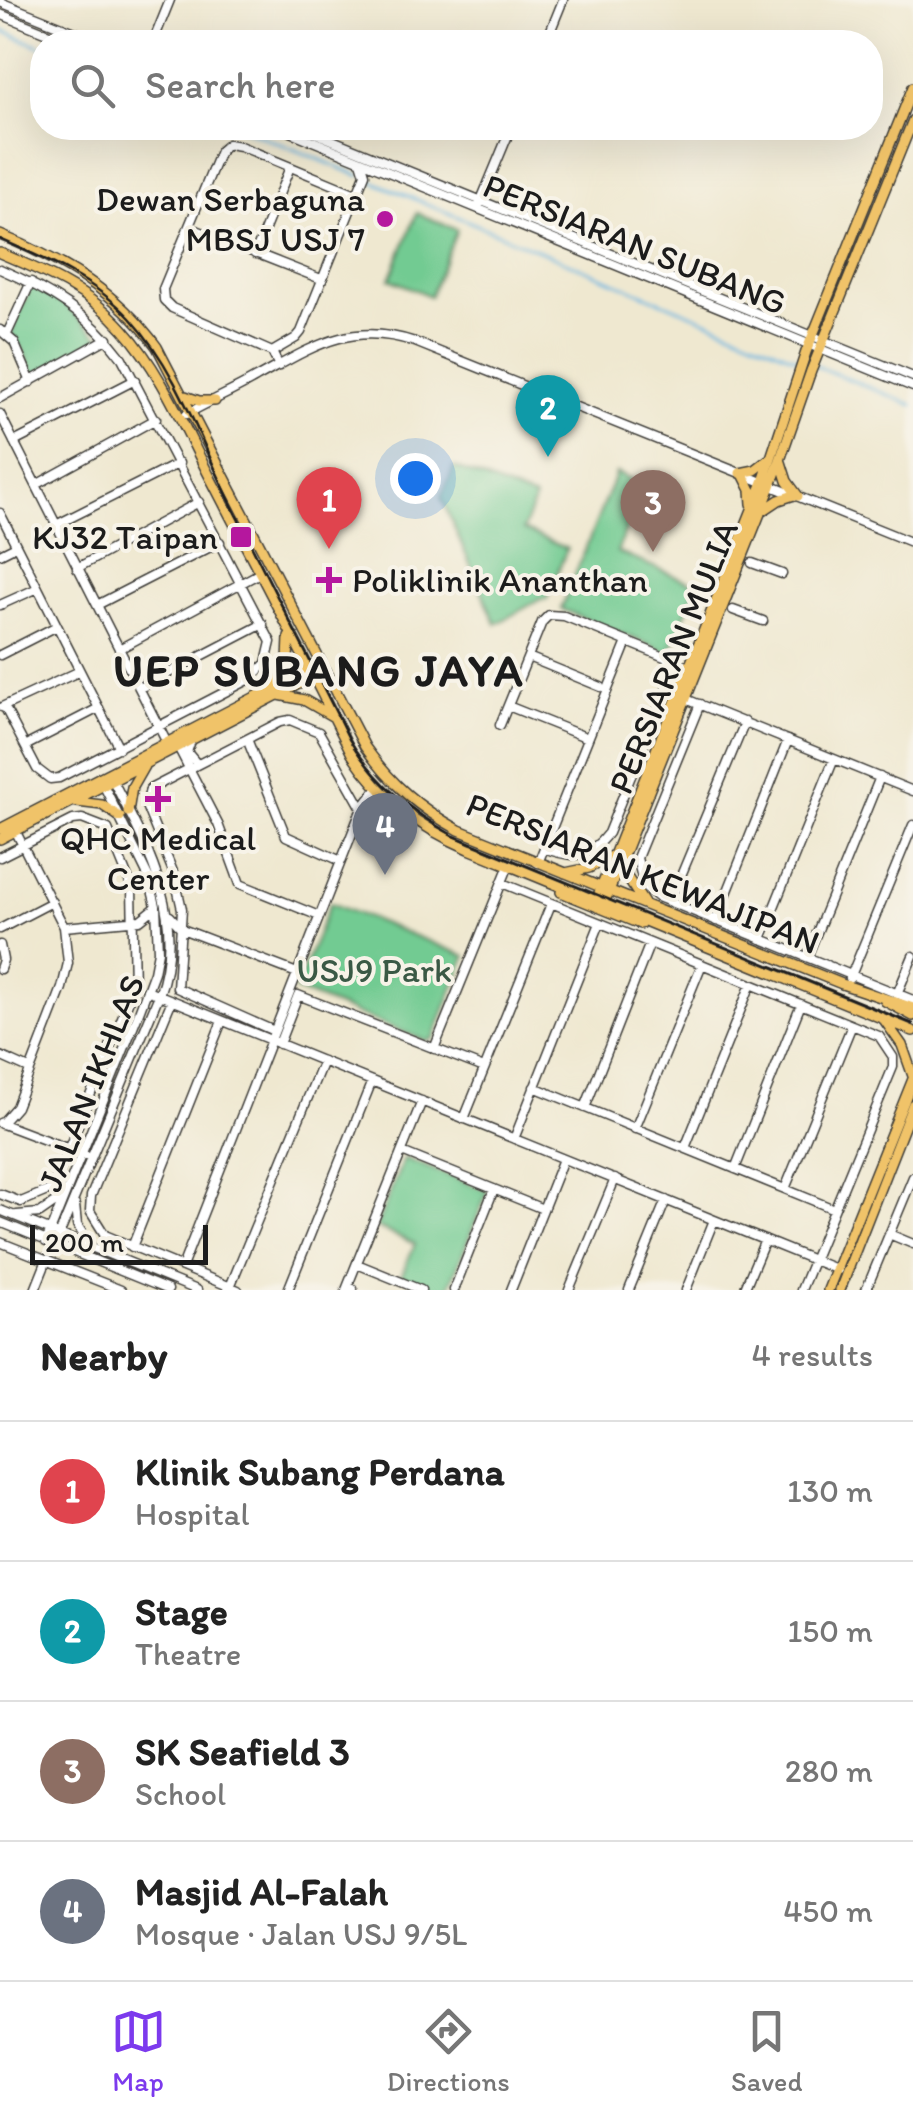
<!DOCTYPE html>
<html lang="en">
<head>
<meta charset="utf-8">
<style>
	:root { --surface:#fff; --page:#f2f2f2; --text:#222; --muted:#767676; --line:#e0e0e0; --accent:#7c3aed }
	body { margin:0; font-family:Itim,sans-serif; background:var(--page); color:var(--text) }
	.scale { position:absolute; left:30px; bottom:25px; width:178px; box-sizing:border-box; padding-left:10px; border:5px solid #1c1c1c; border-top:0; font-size:28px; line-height:35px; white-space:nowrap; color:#1c1c1c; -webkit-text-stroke:8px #f7f3e8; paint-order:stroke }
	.you { position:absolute; left:415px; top:478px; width:35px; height:35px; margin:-25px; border:8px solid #fff; border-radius:50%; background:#1a73e8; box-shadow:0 0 0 15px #1a73e833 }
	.badge { display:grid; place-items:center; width:65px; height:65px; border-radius:50%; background:var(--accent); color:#fff; font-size:32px; font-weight:700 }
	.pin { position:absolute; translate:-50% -82px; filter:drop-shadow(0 2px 5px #0008) }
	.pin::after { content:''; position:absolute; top:52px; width:35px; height:30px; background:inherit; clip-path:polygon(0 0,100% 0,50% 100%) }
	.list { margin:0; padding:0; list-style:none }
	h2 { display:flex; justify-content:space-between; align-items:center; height:130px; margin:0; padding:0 40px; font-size:42px }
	h2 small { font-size:32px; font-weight:400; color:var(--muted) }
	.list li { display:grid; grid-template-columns:65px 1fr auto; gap:30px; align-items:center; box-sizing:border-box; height:140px; padding:0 40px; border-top:2px solid var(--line) }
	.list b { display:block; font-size:38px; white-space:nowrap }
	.list p { margin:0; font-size:32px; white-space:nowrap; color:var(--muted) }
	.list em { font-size:32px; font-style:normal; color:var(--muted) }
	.icon { flex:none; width:55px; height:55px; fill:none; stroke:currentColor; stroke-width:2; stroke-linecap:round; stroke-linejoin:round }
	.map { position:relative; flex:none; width:913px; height:1290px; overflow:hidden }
	.search { position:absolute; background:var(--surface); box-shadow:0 10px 40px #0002; left:30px; right:30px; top:30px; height:110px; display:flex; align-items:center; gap:25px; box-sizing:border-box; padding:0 35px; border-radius:40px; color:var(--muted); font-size:38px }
	.sheet { height:690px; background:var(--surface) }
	nav { display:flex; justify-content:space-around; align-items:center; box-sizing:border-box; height:140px; border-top:2px solid var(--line); background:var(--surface); font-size:28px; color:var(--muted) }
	nav a { display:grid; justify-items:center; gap:5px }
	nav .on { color:var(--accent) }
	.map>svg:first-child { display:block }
	.green { fill:#72cb92; stroke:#477457; stroke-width:2.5 }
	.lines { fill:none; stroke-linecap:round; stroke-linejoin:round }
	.stream { stroke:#67b5e1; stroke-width:2.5 }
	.minor-casing { stroke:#3c3b37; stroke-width:11 }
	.major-casing { stroke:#3c3b37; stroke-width:12 }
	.minor { stroke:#fff; stroke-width:8 }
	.major { stroke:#f0c369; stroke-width:9 }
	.tram { stroke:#1c1c1c; stroke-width:2.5 }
	.poi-dot { fill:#b5179e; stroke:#f7f3e8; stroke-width:4 }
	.labels { text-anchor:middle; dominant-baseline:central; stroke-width:8; stroke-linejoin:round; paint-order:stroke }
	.poi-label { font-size:35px; fill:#1c1c1c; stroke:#f7f3e8; text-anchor:end }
	.street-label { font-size:35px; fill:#1c1c1c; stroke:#f7f3e8 }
	.park-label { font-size:35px; fill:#3a5945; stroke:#f7f3e8 }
	.district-label { font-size:45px; font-weight:bold; letter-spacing:2.5px; fill:#1c1c1c; stroke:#f7f3e8 }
</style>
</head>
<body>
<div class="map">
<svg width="913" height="1290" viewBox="0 0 913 1290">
	<rect width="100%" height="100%" fill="#f7f3e8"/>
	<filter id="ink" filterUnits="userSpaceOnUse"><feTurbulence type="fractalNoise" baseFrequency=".01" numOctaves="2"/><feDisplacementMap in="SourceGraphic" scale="20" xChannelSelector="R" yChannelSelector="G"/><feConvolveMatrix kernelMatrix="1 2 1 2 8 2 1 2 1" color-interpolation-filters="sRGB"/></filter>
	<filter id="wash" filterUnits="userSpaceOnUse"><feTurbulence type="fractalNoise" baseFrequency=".0048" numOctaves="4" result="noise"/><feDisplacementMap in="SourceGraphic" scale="40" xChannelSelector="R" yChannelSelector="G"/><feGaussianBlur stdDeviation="2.25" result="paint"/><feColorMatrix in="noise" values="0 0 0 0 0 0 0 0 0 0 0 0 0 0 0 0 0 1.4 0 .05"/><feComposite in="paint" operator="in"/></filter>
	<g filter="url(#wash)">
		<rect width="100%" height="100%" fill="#efe8d0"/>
		<path class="green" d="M417,213l40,17 -27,66 -40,-17z
			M32,284l31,19 38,35 -68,39 -9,-25 -13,-19z
			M454,467l81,32 -12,31 44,19 -20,50h-6l-45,25 -55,-127z
			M616,473l28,12 -27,67 80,33 -28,68 -108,-44z
			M330,903l136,53 -32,82 -8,3 -131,-51z
			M404,1158l84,33 -40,99h-13l-34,-14 14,-32 -39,-17z"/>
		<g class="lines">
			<path class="stream" d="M0,30l42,17
				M241,128l119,48
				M367,179l432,180
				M806,362l107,43"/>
		</g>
	</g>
	<g filter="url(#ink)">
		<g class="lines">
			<defs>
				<path id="minor" d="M0,2l100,40
					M0,14l69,28
					M153,42l17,-42
					M546,42l17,-42
					M281,128l632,259
					M303,128l610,249
					M479,205l32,-77
					M189,227l132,52
					M255,254l35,-87
					M0,269c49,21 90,46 122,89l149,284 -5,21 -14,15 -193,100 -9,1 -13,-10 -33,-63
					M0,330l14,12 17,40
					M7,334l24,-52
					M272,352l24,-14 5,-6 64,-158 -4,-13
					M279,366l-7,-14 -100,-44 -8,-8 -1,-11 57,-138 8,-7 12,2 116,48
					M0,398l108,-60
					M0,414l166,327
					M187,414c23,-13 47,-23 69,-36 55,-30 93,-58 159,-36l498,201
					M14,442l121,-62
					M36,485l120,-66
					M0,513l119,235
					M56,525l123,-62
					M0,554l16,-8
					M752,563l30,11
					M77,568l122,-66
					M0,605l38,-17
					M97,605l123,-63
					M733,610l30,11
					M119,649l141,-76
					M0,655l57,-29
					M528,657l73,30
					M140,688l123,-64
					M681,697l232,94
					M700,704l-63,154 7,28 14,11 255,103
					M508,706l80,32
					M2,707l78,-36
					M500,725l42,-103 7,-7 15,1 125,51
					M247,739l39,97 55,25
					M191,741l-4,11 10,12
					M25,746l74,-38
					M178,747l40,77 22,60 79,32
					M544,848c28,11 44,11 64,-15l69,-171
					M0,857l73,-37 9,-1 26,10 24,59 2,100 -82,201 -31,13 -21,-8
					M538,863l89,-221
					M502,883l377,153 14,21v10l-92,223
					M670,902l75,-180
					M170,916l12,13 115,44
					M716,921l72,-181
					M64,927l76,-7 15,-12
					M0,929l52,-27
					M761,939l73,-180
					M0,945l3,15 -3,9
					M807,957l73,-180
					M850,978l63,-153
					M147,990l691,280
					M897,994l16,-38
					M172,1000l-81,196 -1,15 15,24 133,55
					M274,1031l-97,-43 5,-79 -8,-35 -28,-68 4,-17 130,-67 10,-2 29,12 43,76
					M279,1044l19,-49 186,73
					M434,1049l75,-184
					M0,1056l29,13
					M534,1087l300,122
					M585,1108l65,-165
					M464,1119l87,-215
					M0,1123l85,32
					M1,1124l15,-17 46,-119 6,-25 -4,-36 -51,-101
					M635,1129l67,-165
					M514,1139l86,-216
					M685,1148l66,-164
					M402,1152l141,57
					M735,1169l66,-165
					M785,1189l67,-164
					M75,1205l2,20 14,21
					M0,1210l197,80
					M17,1215l23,-2 23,-16
					M0,1222l168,68
					M889,1234l24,10
					M0,1242l121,48
					M46,1242l93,-230 15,-40 4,-21 -2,-45 -7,-28 -48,-98
					M55,1245l104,-250c29,-78 -13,-150 -48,-218
					M132,1247l90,-226
					M357,1264l64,26
					M182,1267l180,-459 16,-20
					M230,1287l93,-226
					M35,1290l12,-30
					M288,1290l84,-209
					M346,1290l76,-189
					M352,1290l1,-1
					M454,1290l40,-101
					M511,1290l52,-131
					M569,1290l46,-111
					M629,1290l37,-90
					M686,1290l28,-70
					M744,1290l21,-50
					M866,1290l47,-113"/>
				<path id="major" d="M0,235c64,26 116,56 157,112l208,400c26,37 54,61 94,83l383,154 71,24
					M0,253c45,19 90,38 123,76 39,43 62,101 89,152 47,91 95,181 140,273 30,46 67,73 117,95l444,182
					M185,396l14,5h16
					M781,462l6,19 11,15
					M740,473l15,-3 13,-10
					M743,474l8,16 1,14
					M761,512l18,-12 15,-5
					M277,684l11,-23 1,-24
					M279,695l25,5 28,16
					M77,802l25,3 18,12
					M128,812l4,-25 12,-21
					M0,829l321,-166
					M0,839l318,-165
					M625,862l2,15 18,28
					M565,873l24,-5 22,-12
					M561,892l79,32
					M599,893l164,-411 43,-130 107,-265
					M607,896l164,-410 40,-115 102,-251
					M885,1001l28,15
					M885,1021l17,24 11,31
					M828,1290l85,-211
					M840,1290l73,-186"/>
			</defs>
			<use href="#minor" class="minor-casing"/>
			<use href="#major" class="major-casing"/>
			<use href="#minor" class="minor"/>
			<use href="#major" class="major"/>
			<path class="tram" d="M0,239c46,20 95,41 130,79 46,50 70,121 99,181 38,81 81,160 120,240 27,44 61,72 105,97l459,188"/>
		</g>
	</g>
	<g class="poi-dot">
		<circle cx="385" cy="219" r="10"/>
		<rect x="229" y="525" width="24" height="24" rx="5"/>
		<path d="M324 565h10v10h10v10h-10v10h-10v-10h-10v-10h10z"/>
		<path d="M153 784h10v10h10v10h-10v10h-10v-10h-10v-10h10z"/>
	</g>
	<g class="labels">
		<g class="poi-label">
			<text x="365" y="199">Dewan Serbaguna<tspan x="365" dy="40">MBSJ USJ 7</tspan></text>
			<text x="218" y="537">KJ32 Taipan</text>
			<text x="352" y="580" text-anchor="start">Poliklinik Ananthan</text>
			<text x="158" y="838" text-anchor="middle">QHC Medical<tspan x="158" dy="40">Center</tspan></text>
		</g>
		<g class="street-label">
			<text transform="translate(635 244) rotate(22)">PERSIARAN SUBANG</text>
			<text transform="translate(673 657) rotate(-68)">PERSIARAN MULIA</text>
			<text transform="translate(643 873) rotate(22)">PERSIARAN KEWAJIPAN</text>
			<text transform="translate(91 1083) rotate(-68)">JALAN IKHLAS</text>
		</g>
		<g class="park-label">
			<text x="374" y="970">USJ9 Park</text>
		</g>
		<g class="district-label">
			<text x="319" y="670">UEP SUBANG JAYA</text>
		</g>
	</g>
</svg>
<div class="scale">200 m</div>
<div class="you"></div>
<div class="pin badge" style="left:329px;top:549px;background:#e0444e">1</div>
<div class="pin badge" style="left:548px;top:457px;background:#0f9aa8">2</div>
<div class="pin badge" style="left:653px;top:552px;background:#8d6e63">3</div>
<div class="pin badge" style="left:385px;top:875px;background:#6b7280">4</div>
<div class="search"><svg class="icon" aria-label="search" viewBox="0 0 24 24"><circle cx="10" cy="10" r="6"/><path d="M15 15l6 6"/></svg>Search here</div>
</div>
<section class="sheet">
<h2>Nearby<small>4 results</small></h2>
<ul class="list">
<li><span class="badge" style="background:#e0444e">1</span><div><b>Klinik Subang Perdana</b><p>Hospital</p></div><em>130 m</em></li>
<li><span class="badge" style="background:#0f9aa8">2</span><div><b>Stage</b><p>Theatre</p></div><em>150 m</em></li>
<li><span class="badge" style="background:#8d6e63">3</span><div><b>SK Seafield 3</b><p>School</p></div><em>280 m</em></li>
<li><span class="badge" style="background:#6b7280">4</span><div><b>Masjid Al-Falah</b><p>Mosque · Jalan USJ 9/5L</p></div><em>450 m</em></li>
</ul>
</section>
<nav>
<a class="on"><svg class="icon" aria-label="map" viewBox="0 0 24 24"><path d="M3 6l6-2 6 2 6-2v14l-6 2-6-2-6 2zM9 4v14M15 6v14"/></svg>Map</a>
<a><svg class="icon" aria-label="directions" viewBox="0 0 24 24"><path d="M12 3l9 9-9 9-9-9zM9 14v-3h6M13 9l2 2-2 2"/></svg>Directions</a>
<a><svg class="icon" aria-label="saved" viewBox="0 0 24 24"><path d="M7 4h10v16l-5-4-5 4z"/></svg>Saved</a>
</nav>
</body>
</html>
